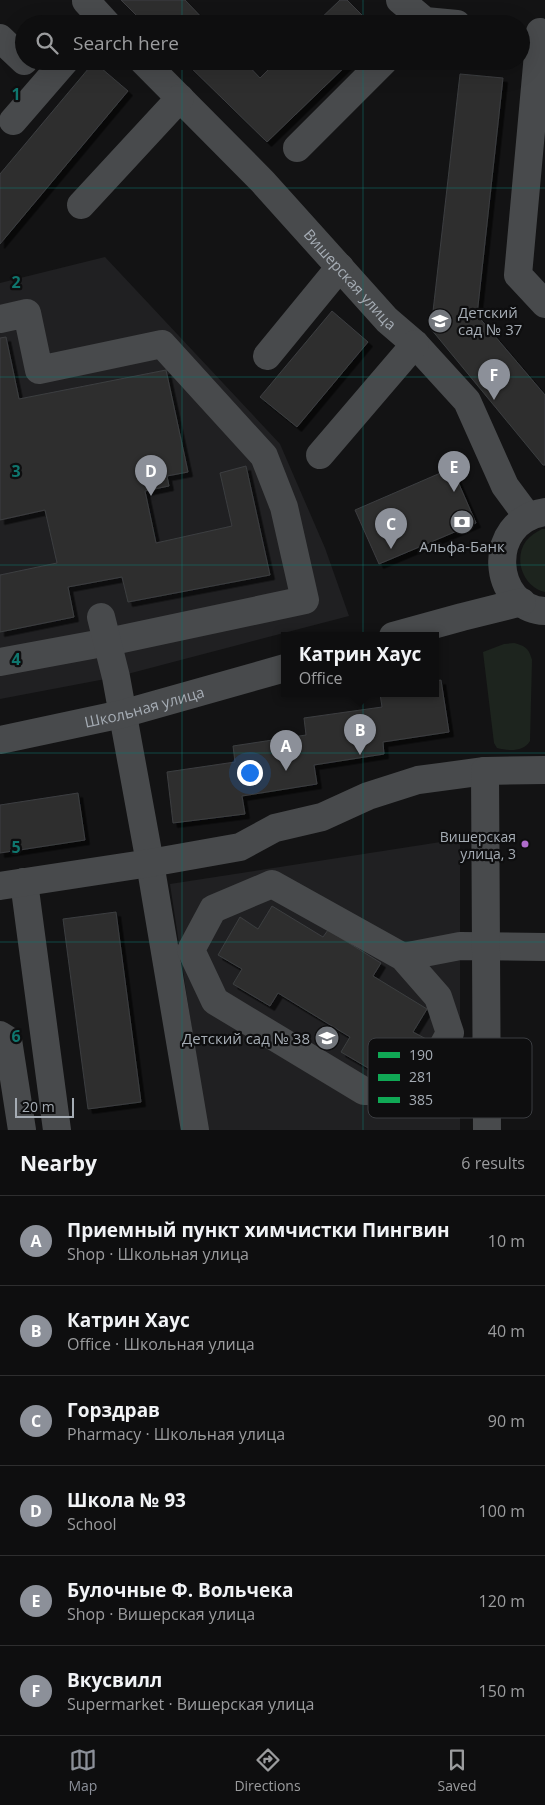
<!DOCTYPE html>
<html lang="en">
<head>
<meta charset="utf-8">
<style>
	:root { --surface:#0e0e0f; --page:#1c1c1d; --text:#f1f3f6; --muted:#9b9c9e; --line:#2e2e2f; --accent:#8c9099 }
	body { margin:0; font-family:"Open Sans",sans-serif; background:var(--page); color:var(--text) }
	.scale { position:absolute; left:15px; bottom:12px; width:59px; box-sizing:border-box; padding-left:5px; border:2px solid #a5acb4; border-top:0; font-size:14px; line-height:18px; white-space:nowrap; color:#a5acb4; -webkit-text-stroke:4px #0e0e0f; paint-order:stroke }
	.you { position:absolute; left:249px; top:772px; width:18px; height:18px; margin:-12px; border:4px solid #fff; border-radius:50%; background:#1a73e8; box-shadow:0 0 0 8px #1a73e833 }
	.badge { display:grid; place-items:center; width:32px; height:32px; border-radius:50%; background:var(--accent); color:#fff; font-size:16px; font-weight:700 }
	.pin { position:absolute; translate:-50% -41px; filter:drop-shadow(0 1px 2px #0008) }
	.pin::after { content:''; position:absolute; top:26px; width:18px; height:15px; background:inherit; clip-path:polygon(0 0,100% 0,50% 100%) }
	.popup { position:absolute; left:281px; top:632px; width:158px; height:65px; box-sizing:border-box; display:grid; place-content:center; border-radius:0px; background:var(--surface); filter:drop-shadow(0 1px 4px #0005); font-size:16px; white-space:nowrap; color:var(--muted) }
	.popup b { font-size:19px; color:var(--text) }
	.popup::after { content:''; position:absolute; left:50%; top:100%; margin-left:-10px; border:10px solid transparent; border-top-color:var(--surface) }
	.list { margin:0; padding:0; list-style:none }
	h2 { display:flex; justify-content:space-between; align-items:center; height:65px; margin:0; padding:0 20px; font-size:21px }
	h2 small { font-size:16px; font-weight:400; color:var(--muted) }
	.list li { display:grid; grid-template-columns:32px 1fr auto; gap:15px; align-items:center; box-sizing:border-box; height:90px; padding:0 20px; border-top:1px solid var(--line) }
	.list b { display:block; font-size:19px; white-space:nowrap }
	.list p { margin:0; font-size:16px; white-space:nowrap; color:var(--muted) }
	.list em { font-size:16px; font-style:normal; color:var(--muted) }
	.icon { flex:none; width:28px; height:28px; fill:none; stroke:currentColor; stroke-width:2; stroke-linecap:round; stroke-linejoin:round }
	.map { position:relative; flex:none; width:545px; height:1130px; overflow:hidden }
	.search { position:absolute; background:var(--surface); box-shadow:0 5px 20px #0002; left:15px; right:15px; top:15px; height:55px; display:flex; align-items:center; gap:12px; box-sizing:border-box; padding:0 18px; border-radius:28px; color:var(--muted); font-size:19px }
	.sheet { height:605px; background:var(--surface) }
	nav { display:flex; justify-content:space-around; align-items:center; box-sizing:border-box; height:70px; border-top:1px solid var(--line); background:var(--surface); font-size:14px; color:var(--muted) }
	nav a { display:grid; justify-items:center; gap:2px }
	nav .on { color:var(--accent) }
	.map>svg:first-child { display:block }
	.built { fill:#202022 }
	.green { fill:#1d241e }
	.building { fill:#2e2e2f; stroke:#3c3e40; filter:url(#shadow) }
	.lines { fill:none; stroke-linecap:round; stroke-linejoin:round }
	.minor { stroke:#484a4c; stroke-width:28 }
	.grid { fill:none; stroke:#0f766e; stroke-width:1; stroke-opacity:0.55 }
	.bus-dot { fill:#b06ccc; stroke:#0e0e0f; stroke-width:2 }
	.labels { text-anchor:middle; dominant-baseline:central; stroke-width:4.5; stroke-linejoin:round; paint-order:stroke }
	.bus-label { font-size:14px; fill:#a5acb4; stroke:#0e0e0f; text-anchor:end }
	.street-label { font-size:15px; fill:#a5acb4; stroke:#0e0e0f }
	.poi-label { font-size:15px; fill:#a5acb4; stroke:#0e0e0f; text-anchor:start }
	.key { fill:#0e0e0f; stroke:#3b3d41; stroke-width:1 }
	.key-label { font-size:14px; fill:#a5acb4 }
	.grid-label { font-size:16px; text-anchor:middle; font-weight:bold; fill:#0f766e; stroke:#0e0e0f; stroke-width:4.5; stroke-linejoin:round; paint-order:stroke }
</style>
</head>
<body>
<div class="map">
<svg width="545" height="1130" viewBox="0 0 545 1130">
	<defs>
		<filter id="shadow"><feDropShadow dx="4.5" dy="4.5" stdDeviation="0" flood-color="#0009"/></filter>
	</defs>
	<rect width="100%" height="100%" fill="#131314"/>
	<path class="built" d="M105,257l175,187 45,104 24,68 -233,61 -116,22v-416z
		M460,839v291h-253l-37,-246z"/>
	<path class="green" d="M542,529h3v63c-22,-5 -32,-33 -19,-51 4,-5 10,-9 16,-12z
		M514,643c11,3 15,5 18,17l-2,81c-6,11 -22,10 -33,7l-3,-5 -11,-91 21,-8z"/>
	<path class="building" d="M121,0h64l23,24h-63z
		M340,0h7l24,24h-56z
		M184,61h60l16,17 17,-17h74l-84,81z
		M94,62l34,29 -128,153v-70z
		M460,74l43,4 -26,237 68,80v70h-2l-112,-136z
		M332,311l36,31 -71,85 -37,-30z
		M6,337l13,62 147,-29 22,102 -21,4 2,10 -24,5 11,52 76,-17 -12,-53 26,-7 24,109 -142,27 -6,-25 -54,10 6,30 -74,15v-57l57,-12 -12,-53 -45,10v-182z
		M452,468l24,55 -97,41 -24,-54z
		M441,680l8,52 -66,10 1,12 -70,11 3,19 -75,12 3,18 -72,9 -6,-51 68,-10 -2,-16 73,-11 -2,-17 78,-11 -2,-13h55v-13z
		M78,793l7,47 -85,13v-48z
		M272,906l51,31 5,-7 53,33 -8,13 54,33 -14,23 17,9 -19,30 -26,-16 -10,17 -34,-20 9,-15 -72,-44 -8,13 -37,-22 9,-15 -24,-14 22,-38 18,12z
		M116,912l25,190 -53,7 -25,-190z"/>
	<g class="lines">
		<g class="minor">
			<path d="M400,0l25,21 32,3"/>
			<path d="M86,1l21,23"/>
			<path d="M540,32l-22,243 27,29"/>
			<path d="M0,38l24,23"/>
			<path id="s1" d="M143,61l120,121 124,138 28,24 52,57 38,85 23,31"/>
			<path d="M13,121l52,-60"/>
			<path d="M297,148l87,-87"/>
			<path d="M81,205l99,-107"/>
			<path d="M0,319l27,-6 12,57 123,-26 102,112 20,51 21,93 -197,42 -108,20"/>
			<path d="M267,356l73,-89"/>
			<path d="M320,455l95,-111"/>
			<path d="M545,512c-61,9 -53,97 0,99"/>
			<path d="M101,617l15,60 34,186 45,267"/>
			<path d="M393,636l69,-19 60,-15"/>
			<path id="s2" d="M0,740l122,-26 163,-46"/>
			<path d="M24,882l33,248"/>
			<path d="M0,886l150,-23 90,-16 35,-19 47,-11 46,-21 50,-16 67,-9"/>
			<path d="M403,957l35,40 12,36 -32,58h-54l-149,-90 -24,-51 22,-41 59,-25 131,73 57,-11 85,1"/>
			<path d="M0,1035l8,5 14,90"/>
			<path d="M487,1130l-2,-359 60,-1"/>
		</g>
	</g>
	<path class="grid" d="M182,0v24M363,0v24M182,61v1069M363,61v1069M0,188h545M0,377h545M0,565h545M0,753h545M0,942h545"/>
	<defs>
		<symbol id="school-disc" viewBox="-11 -11 22 22"><circle r="9.5" fill="#72767c" stroke="#0e0e0f"/><path d="M0-5L7-2L0 1L-7-2ZM-4 1L0 2.5L4 1V4Q0 6-4 4Z" fill="#fff"/></symbol>
		<symbol id="bank-disc" viewBox="-11 -11 22 22"><circle r="9.5" fill="#72767c" stroke="#0e0e0f"/><path d="M-6-4H6V4H-6ZM0-2.3a2.3 2.3 0 1 0 0 4.6a2.3 2.3 0 1 0 0-4.6Z" fill="#fff"/></symbol>
	</defs>
	<g fill-rule="evenodd">
		<use href="#school-disc" x="426" y="307" width="28" height="28"/>
		<use href="#bank-disc" x="448" y="508" width="28" height="28"/>
		<use href="#school-disc" x="313" y="1024" width="28" height="28"/>
	</g>
	<circle class="bus-dot" cx="525" cy="844" r="4.5"/>
	<g class="labels">
		<g class="bus-label">
			<text x="516" y="836">Вишерская<tspan x="516" dy="17">улица, 3</tspan></text>
		</g>
		<g class="street-label">
			<text stroke="none"><textPath href="#s1" startOffset="301">Вишерская улица</textPath></text>
			<text stroke="none"><textPath href="#s2" startOffset="148">Школьная улица</textPath></text>
		</g>
		<g class="poi-label">
			<text x="458" y="312">Детский<tspan x="458" dy="17">сад № 37</tspan></text>
			<text x="462" y="546" text-anchor="middle">Альфа-Банк</text>
			<text x="310" y="1038" text-anchor="end">Детский сад № 38</text>
		</g>
	</g>
	<rect x="368" y="1038" width="164" height="80" rx="8" class="key"/>
	<rect x="378" y="1052" width="22" height="6" fill="#10a855"/>
	<rect x="378" y="1074" width="22" height="7" fill="#10a855"/>
	<rect x="378" y="1097" width="22" height="6" fill="#10a855"/>
	<g class="key-label">
		<text x="409" y="1060">190</text>
		<text x="409" y="1082">281</text>
		<text x="409" y="1105">385</text>
	</g>
	<g class="grid-label">
		<text x="16" y="100">1</text>
		<text x="16" y="288">2</text>
		<text x="16" y="477">3</text>
		<text x="16" y="665">4</text>
		<text x="16" y="853">5</text>
		<text x="16" y="1042">6</text>
	</g>
</svg>
<div class="scale">20 m</div>
<div class="you"></div>
<div class="pin badge" style="left:286px;top:771px">A</div>
<div class="pin badge" style="left:360px;top:755px">B</div>
<div class="popup"><b>Катрин Хаус</b>Office</div>
<div class="pin badge" style="left:391px;top:549px">C</div>
<div class="pin badge" style="left:151px;top:496px">D</div>
<div class="pin badge" style="left:454px;top:492px">E</div>
<div class="pin badge" style="left:494px;top:400px">F</div>
<div class="search"><svg class="icon" aria-label="search" viewBox="0 0 24 24"><circle cx="10" cy="10" r="6"/><path d="M15 15l6 6"/></svg>Search here</div>
</div>
<section class="sheet">
<h2>Nearby<small>6 results</small></h2>
<ul class="list">
<li><span class="badge">A</span><div><b>Приемный пункт химчистки Пингвин</b><p>Shop · Школьная улица</p></div><em>10 m</em></li>
<li><span class="badge">B</span><div><b>Катрин Хаус</b><p>Office · Школьная улица</p></div><em>40 m</em></li>
<li><span class="badge">C</span><div><b>Горздрав</b><p>Pharmacy · Школьная улица</p></div><em>90 m</em></li>
<li><span class="badge">D</span><div><b>Школа № 93</b><p>School</p></div><em>100 m</em></li>
<li><span class="badge">E</span><div><b>Булочные Ф. Вольчека</b><p>Shop · Вишерская улица</p></div><em>120 m</em></li>
<li><span class="badge">F</span><div><b>Вкусвилл</b><p>Supermarket · Вишерская улица</p></div><em>150 m</em></li>
</ul>
</section>
<nav>
<a class="on"><svg class="icon" aria-label="map" viewBox="0 0 24 24"><path d="M3 6l6-2 6 2 6-2v14l-6 2-6-2-6 2zM9 4v14M15 6v14"/></svg>Map</a>
<a><svg class="icon" aria-label="directions" viewBox="0 0 24 24"><path d="M12 3l9 9-9 9-9-9zM9 14v-3h6M13 9l2 2-2 2"/></svg>Directions</a>
<a><svg class="icon" aria-label="saved" viewBox="0 0 24 24"><path d="M7 4h10v16l-5-4-5 4z"/></svg>Saved</a>
</nav>
</body>
</html>
